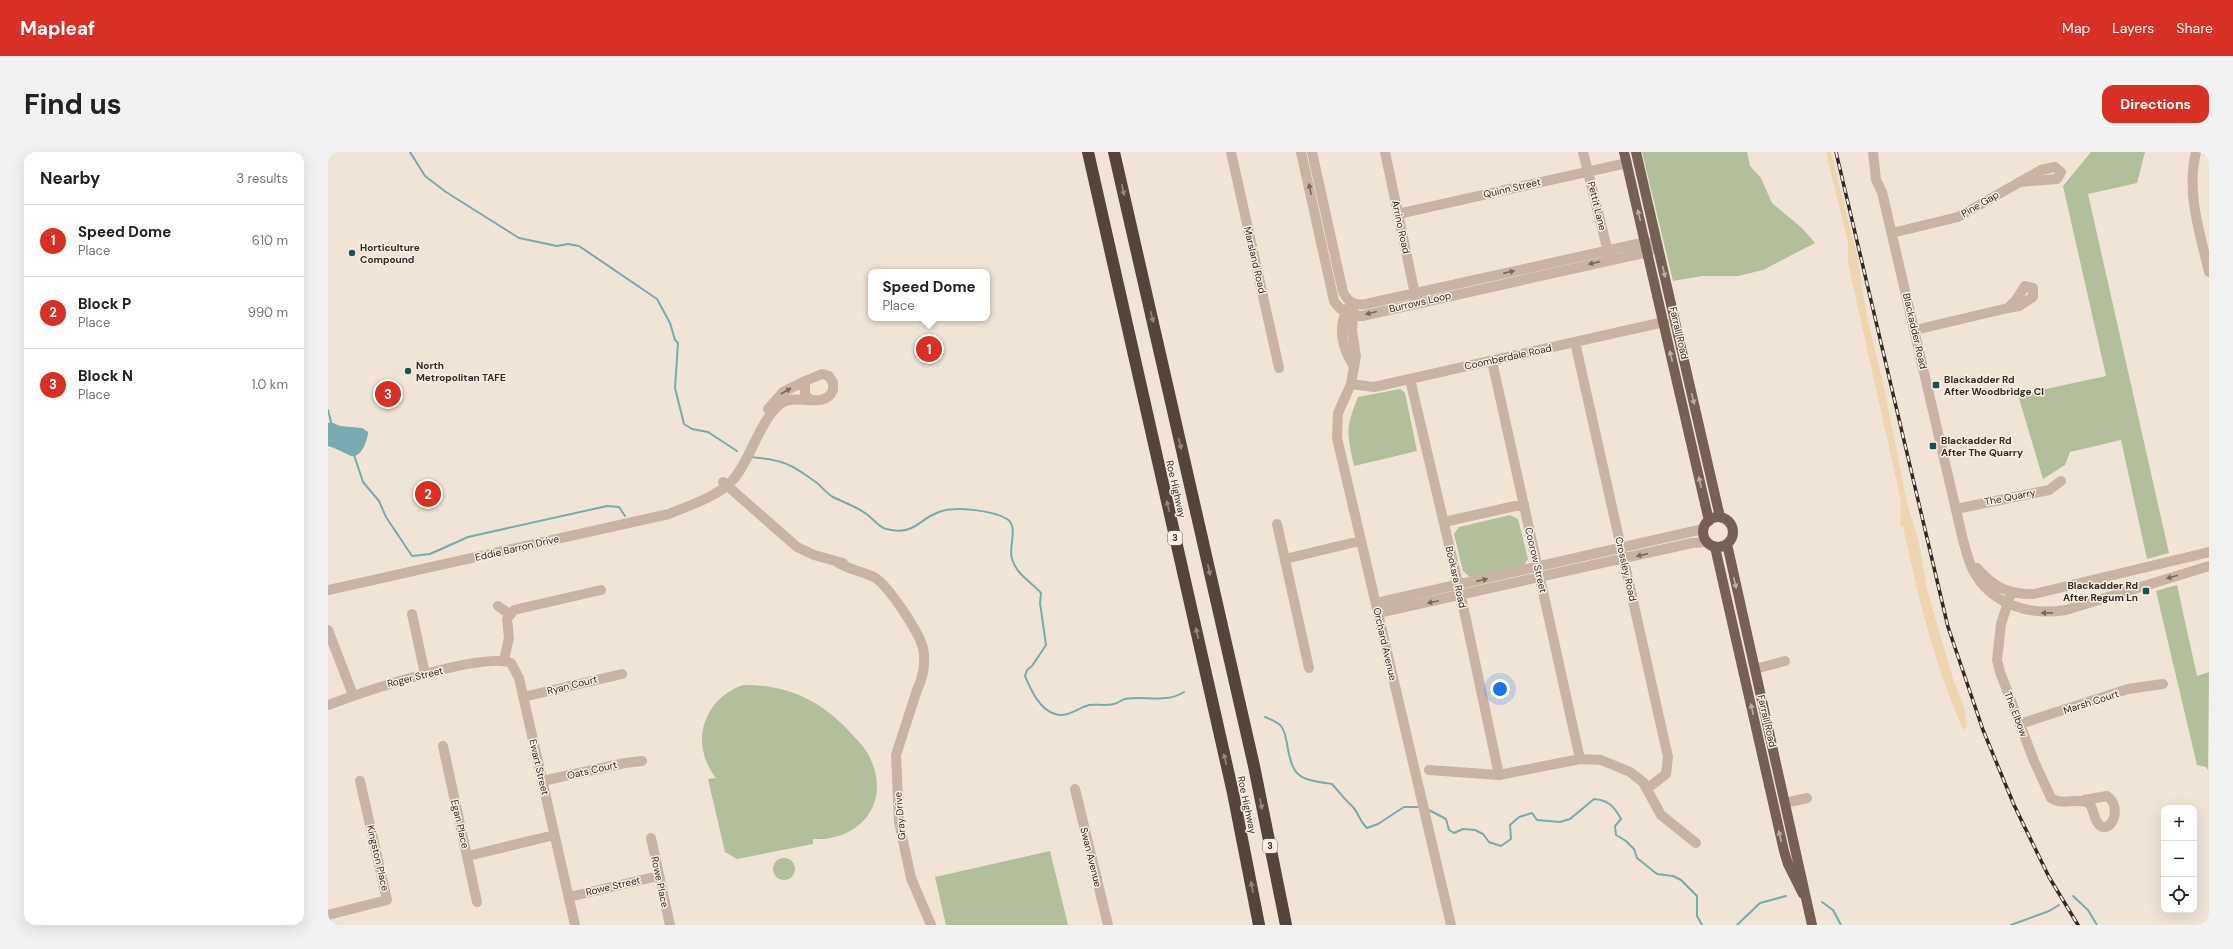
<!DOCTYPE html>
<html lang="en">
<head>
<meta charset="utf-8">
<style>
	:root { --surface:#fff; --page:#f2f2f2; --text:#222; --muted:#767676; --line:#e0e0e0; --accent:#d93025 }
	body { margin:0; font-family:"DM Sans",sans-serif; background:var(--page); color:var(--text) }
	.controls { position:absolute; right:12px; bottom:12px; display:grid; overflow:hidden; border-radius:8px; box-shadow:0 4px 16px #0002 }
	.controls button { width:36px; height:36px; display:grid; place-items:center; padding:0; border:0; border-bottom:1px solid var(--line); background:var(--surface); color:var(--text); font:20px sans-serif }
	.you { position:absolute; left:1172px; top:537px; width:14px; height:14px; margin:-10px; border:3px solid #fff; border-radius:50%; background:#1a73e8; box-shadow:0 0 0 6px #1a73e833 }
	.badge { display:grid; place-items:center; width:26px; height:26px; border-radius:50%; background:var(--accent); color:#fff; font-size:13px; font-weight:700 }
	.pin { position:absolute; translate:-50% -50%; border:2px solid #fff; box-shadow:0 1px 4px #0006 }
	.popup { position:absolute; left:540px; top:117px; width:122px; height:52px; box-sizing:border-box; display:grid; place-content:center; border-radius:8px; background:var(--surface); filter:drop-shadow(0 1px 3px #0005); font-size:13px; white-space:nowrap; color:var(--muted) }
	.popup b { font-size:15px; color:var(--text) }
	.popup::after { content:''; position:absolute; left:50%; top:100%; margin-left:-8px; border:8px solid transparent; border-top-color:var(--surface) }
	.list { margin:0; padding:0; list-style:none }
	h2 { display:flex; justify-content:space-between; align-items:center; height:52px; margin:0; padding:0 16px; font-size:17px }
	h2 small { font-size:13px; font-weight:400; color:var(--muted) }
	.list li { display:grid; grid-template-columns:26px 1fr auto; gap:12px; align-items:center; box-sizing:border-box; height:72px; padding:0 16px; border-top:1px solid var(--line) }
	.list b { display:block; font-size:15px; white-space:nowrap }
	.list p { margin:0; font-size:13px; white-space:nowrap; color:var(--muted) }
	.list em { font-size:13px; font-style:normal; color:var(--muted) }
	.icon { flex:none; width:22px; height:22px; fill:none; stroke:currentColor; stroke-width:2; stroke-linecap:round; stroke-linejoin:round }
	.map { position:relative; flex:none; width:1881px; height:773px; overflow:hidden; border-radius:12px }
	header { display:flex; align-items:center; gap:24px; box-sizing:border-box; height:56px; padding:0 20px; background:var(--accent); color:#fff }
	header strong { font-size:19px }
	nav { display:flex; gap:22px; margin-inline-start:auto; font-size:14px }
	.intro { display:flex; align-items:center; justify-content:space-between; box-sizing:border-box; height:96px; padding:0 24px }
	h1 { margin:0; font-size:28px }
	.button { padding:10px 18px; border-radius:12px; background:var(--accent); color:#fff; font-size:14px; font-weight:700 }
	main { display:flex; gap:24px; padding:0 24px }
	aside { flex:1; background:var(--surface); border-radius:12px; box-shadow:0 4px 16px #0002 }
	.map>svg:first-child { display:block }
	.green { fill:#b2bf98 }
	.sand { fill:#edd6ad }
	.water { fill:#77abad }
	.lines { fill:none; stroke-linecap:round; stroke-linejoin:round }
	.stream { stroke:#77abad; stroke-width:2 }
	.minor { stroke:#c8b4a4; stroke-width:10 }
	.major { stroke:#756056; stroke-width:10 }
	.highway { stroke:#54443c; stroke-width:12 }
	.rail-casing { stroke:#332a25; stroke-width:3.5 }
	.rail { stroke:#f8eee3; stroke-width:2; stroke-dasharray:6; stroke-linecap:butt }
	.oneway { fill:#76685e }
	.oneway2 { fill:#96887f }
	.oneway3 { fill:#bdaea4 }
	.poi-dot { fill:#1c5154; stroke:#f8eee3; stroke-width:1.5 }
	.labels { text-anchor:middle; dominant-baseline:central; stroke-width:3; stroke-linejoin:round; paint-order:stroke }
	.shield { fill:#f8eee3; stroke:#6e655e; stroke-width:1 }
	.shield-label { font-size:9px; font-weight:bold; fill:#332a25 }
	.street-label { font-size:10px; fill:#332a25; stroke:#f8eee3 }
	.poi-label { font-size:10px; font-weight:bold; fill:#332a25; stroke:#f8eee3; text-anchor:start }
</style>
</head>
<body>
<header>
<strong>Mapleaf</strong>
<nav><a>Map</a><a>Layers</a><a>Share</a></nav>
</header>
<div class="intro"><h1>Find us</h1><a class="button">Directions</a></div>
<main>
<aside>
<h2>Nearby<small>3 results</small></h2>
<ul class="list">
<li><span class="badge">1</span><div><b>Speed Dome</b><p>Place</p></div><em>610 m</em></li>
<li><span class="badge">2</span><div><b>Block P</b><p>Place</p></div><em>990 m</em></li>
<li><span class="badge">3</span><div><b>Block N</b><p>Place</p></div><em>1.0 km</em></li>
</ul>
</aside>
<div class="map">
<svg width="1881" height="773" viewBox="0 0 1881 773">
	<rect width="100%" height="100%" fill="#f0e4d7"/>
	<path class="green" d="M1314,0h105l3,14 11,12 11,25 30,25 13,15 -52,27 -25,6h-36l-29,5z
		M1763,0h54l-8,31 -49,11 81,359 -22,6 -26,-119 -51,12 -5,13 -22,14 -25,-84 88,-19 -43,-190z
		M1072,237l5,4 12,58 -63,15c-7,-34 -9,-36 4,-69z
		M1182,363l8,4 10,40 -4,6 -54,12 -7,-6 -9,-37 5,-7z
		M1849,433l20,91 12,-4 -1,98 -2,-3 -9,-2 -41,-174z
		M415,533c42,-1 77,15 105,45 7,8 15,15 20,24 25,45 -5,87 -55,85v5l-76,15 -12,-7 -17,-73 8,-1c-27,-34 -13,-79 27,-93z
		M722,699l18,74h-122l-11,-48z
		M445 717a11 11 0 1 1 22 0a11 11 0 1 1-22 0Z"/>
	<path class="sand" d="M1498,0h5l26,103 10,61 17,71 23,116 11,36 10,54 25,86 11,27 3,19 -3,6c-30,-66 -46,-135 -61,-205h-3l1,-25 -53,-238v-20z"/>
	<path class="water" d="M3,270l9,4 22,2 6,4c0,7 -6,26 -17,24 -2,-1 -18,-9 -23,-10v-23z"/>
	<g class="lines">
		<path class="stream" d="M82,0l15,24 21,16 73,46 38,8 11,-2 11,2 78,53 13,24 5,17 3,3 -3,45 9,36 8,5 16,3 29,19
			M0,258l3,12
			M26,303l9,27 16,19 7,16 26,39 18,-2 38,-17 139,-31 12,1 6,9
			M422,305c33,3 40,6 67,26 5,4 10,11 16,14 10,5 22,9 32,16 7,4 13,14 21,16 29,7 31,-9 53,-17 15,-6 53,-2 68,7 12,7 1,29 5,40 5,16 19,23 29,34l-1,10 6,42 -14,21 -5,4 -2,6c6,14 14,33 30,38 13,4 22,-6 34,-9 8,-1 17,1 25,-1 4,-1 7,-4 11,-5 21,-4 40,5 59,-7
			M937,565c5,2 13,5 16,9 4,5 5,12 6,18 6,35 12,35 45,40 7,8 13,16 21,23 6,7 7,15 14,21l11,-4 26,-17h16
			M1099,657l19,10 3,11 5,3 9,-4 12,1 8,4 6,8 12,4 10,-7 -1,-14 9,-8 13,-4 5,7 23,2 10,-3 24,-20c14,1 20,7 27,20l-6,7 1,9 10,6 8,8 3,9 20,16 16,2 8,4 16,16v20l5,9
			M1745,744l15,14 9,15
			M1494,750l11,8 8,15
			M1409,773l23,-22 26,-7
			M1683,773l38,-14 10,-6"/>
		<path class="minor" d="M903,0l48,216
			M973,0l33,149c7,11 15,14 28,15l286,-64 9,-6
			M984,0l31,140c5,10 11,14 23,12l280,-62 6,1
			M1057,0l31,147
			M1255,0l26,104
			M1545,0l3,28 6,12 81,348c3,10 5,21 10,30 18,35 57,46 93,40l143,-44
			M1868,0c-10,41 4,81 13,120
			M1070,62l229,-51
			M1564,81l66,-16 83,-47 14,-3 6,5 -4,7 -38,3
			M1026,152l-2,27 4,25 -5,28 -13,29 -1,25 114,487
			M1021,155c-12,19 -7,40 4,58
			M1587,178l93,-22 8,-8 9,-14 8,2v9l-14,9 -11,2
			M1247,190l93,415 -2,17 -18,14
			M1164,209l88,398
			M1082,227l51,217 38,179
			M1023,232l23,3 290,-65
			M440,257l15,-17 22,-11
			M395,330l74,65 17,8 29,8
			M1628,357l93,-19 12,-9
			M1116,370l80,-18
			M949,372l32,144
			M957,407l75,-18
			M509,410c12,8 25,9 37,15 14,8 45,55 49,71 3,14 0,30 -6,42l-21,65 3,67 12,56 20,47
			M1649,416c16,19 33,27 57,26l175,-42
			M0,438l341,-76c21,-9 45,-16 62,-32 18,-18 28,-60 48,-77 16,-14 46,6 54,-15v-7l-4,-7 -7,-2 -17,7v14l6,5
			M1683,441l-10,31 -4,36 3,12 34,89 17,37c13,9 27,-2 39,6 3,5 4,13 7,18 11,17 28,-13 10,-26l-23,4
			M1048,451l327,-74
			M170,454l11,8
			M1050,461l314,-70 15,-1
			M84,462l13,60
			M0,478l25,65
			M176,508l5,-22 -2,-19 7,-9 87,-20
			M1427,517l30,-8
			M195,545l99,-23
			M0,553c32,-12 155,-54 183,-42l8,15 56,247
			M1692,572l108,-35 35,-5
			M115,594l34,156
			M1101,618l70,5 81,-16 21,1 29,12 13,10 18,33 35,28
			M214,629l83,-18 17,-2
			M747,637l33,136
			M1457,651l22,-5
			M323,686l19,87
			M140,704l86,-21
			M241,745l89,-21
			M0,763l59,-15 -27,-119"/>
		<path class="major" d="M1296,0l85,369
			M1308,0l84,365
			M1375 380a15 15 0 1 1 30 0a15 15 0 1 1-30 0Z
			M1399,392l85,381
			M1387,395l69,304 4,13 15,30"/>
		<path class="highway" d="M760,0l145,641 26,132
			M786,0l140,614 32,159"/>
		<defs>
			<path id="rail" d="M1508,0l112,475 35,103 31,75 35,72 29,48"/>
		</defs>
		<use href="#rail" class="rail-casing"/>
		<use href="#rail" class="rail"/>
	</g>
	<defs><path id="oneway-solid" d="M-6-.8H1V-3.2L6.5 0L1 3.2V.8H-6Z"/></defs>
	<g class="oneway">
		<use href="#oneway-solid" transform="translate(982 37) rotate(-102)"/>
		<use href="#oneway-solid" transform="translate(1266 111) rotate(167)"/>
		<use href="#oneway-solid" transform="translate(1181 120) rotate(-13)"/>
		<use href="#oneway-solid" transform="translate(1043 161) rotate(166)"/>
		<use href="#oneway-solid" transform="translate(458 239) rotate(-30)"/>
		<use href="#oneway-solid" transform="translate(1314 403) rotate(167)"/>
		<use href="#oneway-solid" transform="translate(1844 425) rotate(164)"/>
		<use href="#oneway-solid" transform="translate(1154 428) rotate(-13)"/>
		<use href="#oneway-solid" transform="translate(1105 450) rotate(168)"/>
		<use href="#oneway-solid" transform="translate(1719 461) rotate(179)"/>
	</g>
	<g class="oneway2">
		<use href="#oneway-solid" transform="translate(795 38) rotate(77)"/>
		<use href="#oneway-solid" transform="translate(824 165) rotate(77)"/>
		<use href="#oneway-solid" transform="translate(852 292) rotate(77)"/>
		<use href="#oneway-solid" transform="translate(840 354) rotate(-103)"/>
		<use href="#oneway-solid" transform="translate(881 418) rotate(77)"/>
		<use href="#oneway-solid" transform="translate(869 481) rotate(-103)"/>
		<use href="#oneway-solid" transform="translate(897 607) rotate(-103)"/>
		<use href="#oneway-solid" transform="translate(933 652) rotate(78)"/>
		<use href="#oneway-solid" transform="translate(924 735) rotate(-101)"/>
	</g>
	<g class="oneway3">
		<use href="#oneway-solid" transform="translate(1311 63) rotate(-104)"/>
		<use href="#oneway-solid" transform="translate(1336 120) rotate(77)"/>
		<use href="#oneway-solid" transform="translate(1343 204) rotate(-103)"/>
		<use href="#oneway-solid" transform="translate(1365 247) rotate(77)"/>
		<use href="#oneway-solid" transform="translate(1372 330) rotate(-103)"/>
		<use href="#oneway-solid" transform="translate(1407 431) rotate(77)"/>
		<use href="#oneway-solid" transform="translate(1424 557) rotate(-103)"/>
		<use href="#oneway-solid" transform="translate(1452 684) rotate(-103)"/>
	</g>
	<g class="poi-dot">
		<circle cx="24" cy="101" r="4"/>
		<circle cx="80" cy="219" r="4"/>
		<rect x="1604" y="229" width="8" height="8" rx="2"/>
		<rect x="1601" y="290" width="8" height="8" rx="2"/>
		<rect x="1814" y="435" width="8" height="8" rx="2"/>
	</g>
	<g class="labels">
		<g class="shield">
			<rect x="840" y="379" width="14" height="14" rx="3"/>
			<rect x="935" y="687" width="14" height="14" rx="3"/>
		</g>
		<g class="shield-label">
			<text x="847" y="386">3</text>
			<text x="942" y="694">3</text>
		</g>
		<g class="street-label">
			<text transform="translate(1184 36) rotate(-13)">Quinn Street</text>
			<text transform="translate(1652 52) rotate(-30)">Pine Gap</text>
			<text transform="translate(1269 54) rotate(76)">Pettit Lane</text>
			<text transform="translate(1073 75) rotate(78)">Arrino Road</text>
			<text transform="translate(927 108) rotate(77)">Marsland Road</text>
			<text transform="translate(1092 150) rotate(-13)">Burrows Loop</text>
			<text transform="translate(1587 179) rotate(77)">Blackadder Road</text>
			<text transform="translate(1351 181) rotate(77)">Farrall Road</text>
			<text transform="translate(1180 205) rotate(-12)">Coomberdale Road</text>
			<text transform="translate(848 337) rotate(77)">Roe Highway</text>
			<text transform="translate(1682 345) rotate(-11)">The Quarry</text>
			<text transform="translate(189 396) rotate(-13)">Eddie Barron Drive</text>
			<text transform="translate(1208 408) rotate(77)">Coorow Street</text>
			<text transform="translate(1298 417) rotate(77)">Crossley Road</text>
			<text transform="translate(1128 425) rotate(77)">Bookara Road</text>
			<text transform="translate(1057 492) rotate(77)">Orchard Avenue</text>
			<text transform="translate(87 525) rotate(-14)">Roger Street</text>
			<text transform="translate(244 533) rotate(-14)">Ryan Court</text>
			<text transform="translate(1763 550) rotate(-18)">Marsh Court</text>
			<text transform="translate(1688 562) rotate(69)">The Elbow</text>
			<text transform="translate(1439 569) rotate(77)">Farrall Road</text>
			<text transform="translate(211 615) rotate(77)">Ewart Street</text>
			<text transform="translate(264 618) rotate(-13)">Oats Court</text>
			<text transform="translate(919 653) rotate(78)">Roe Highway</text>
			<text transform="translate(572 664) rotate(-95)">Gray Drive</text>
			<text transform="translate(132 672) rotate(77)">Egan Place</text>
			<text transform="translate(763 705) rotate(76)">Swan Avenue</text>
			<text transform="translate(50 706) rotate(77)">Kingston Place</text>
			<text transform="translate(332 730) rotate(78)">Rowe Place</text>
			<text transform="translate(285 734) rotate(-13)">Rowe Street</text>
		</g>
		<g class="poi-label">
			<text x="32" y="95">Horticulture<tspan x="32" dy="12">Compound</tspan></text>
			<text x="88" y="213">North<tspan x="88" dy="12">Metropolitan TAFE</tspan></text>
			<text x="1616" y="227">Blackadder Rd<tspan x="1616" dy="12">After Woodbridge Cl</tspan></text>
			<text x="1613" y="288">Blackadder Rd<tspan x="1613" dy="12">After The Quarry</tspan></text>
			<text x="1810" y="433" text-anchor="end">Blackadder Rd<tspan x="1810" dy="12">After Regum Ln</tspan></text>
		</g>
	</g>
</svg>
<div class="controls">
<button>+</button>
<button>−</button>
<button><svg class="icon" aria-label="locate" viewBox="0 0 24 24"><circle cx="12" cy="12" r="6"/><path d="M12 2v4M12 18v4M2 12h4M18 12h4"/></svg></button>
</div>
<div class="you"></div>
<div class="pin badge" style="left:601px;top:197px">1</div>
<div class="popup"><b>Speed Dome</b>Place</div>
<div class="pin badge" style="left:100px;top:342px">2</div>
<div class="pin badge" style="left:60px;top:242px">3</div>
</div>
</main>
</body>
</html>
